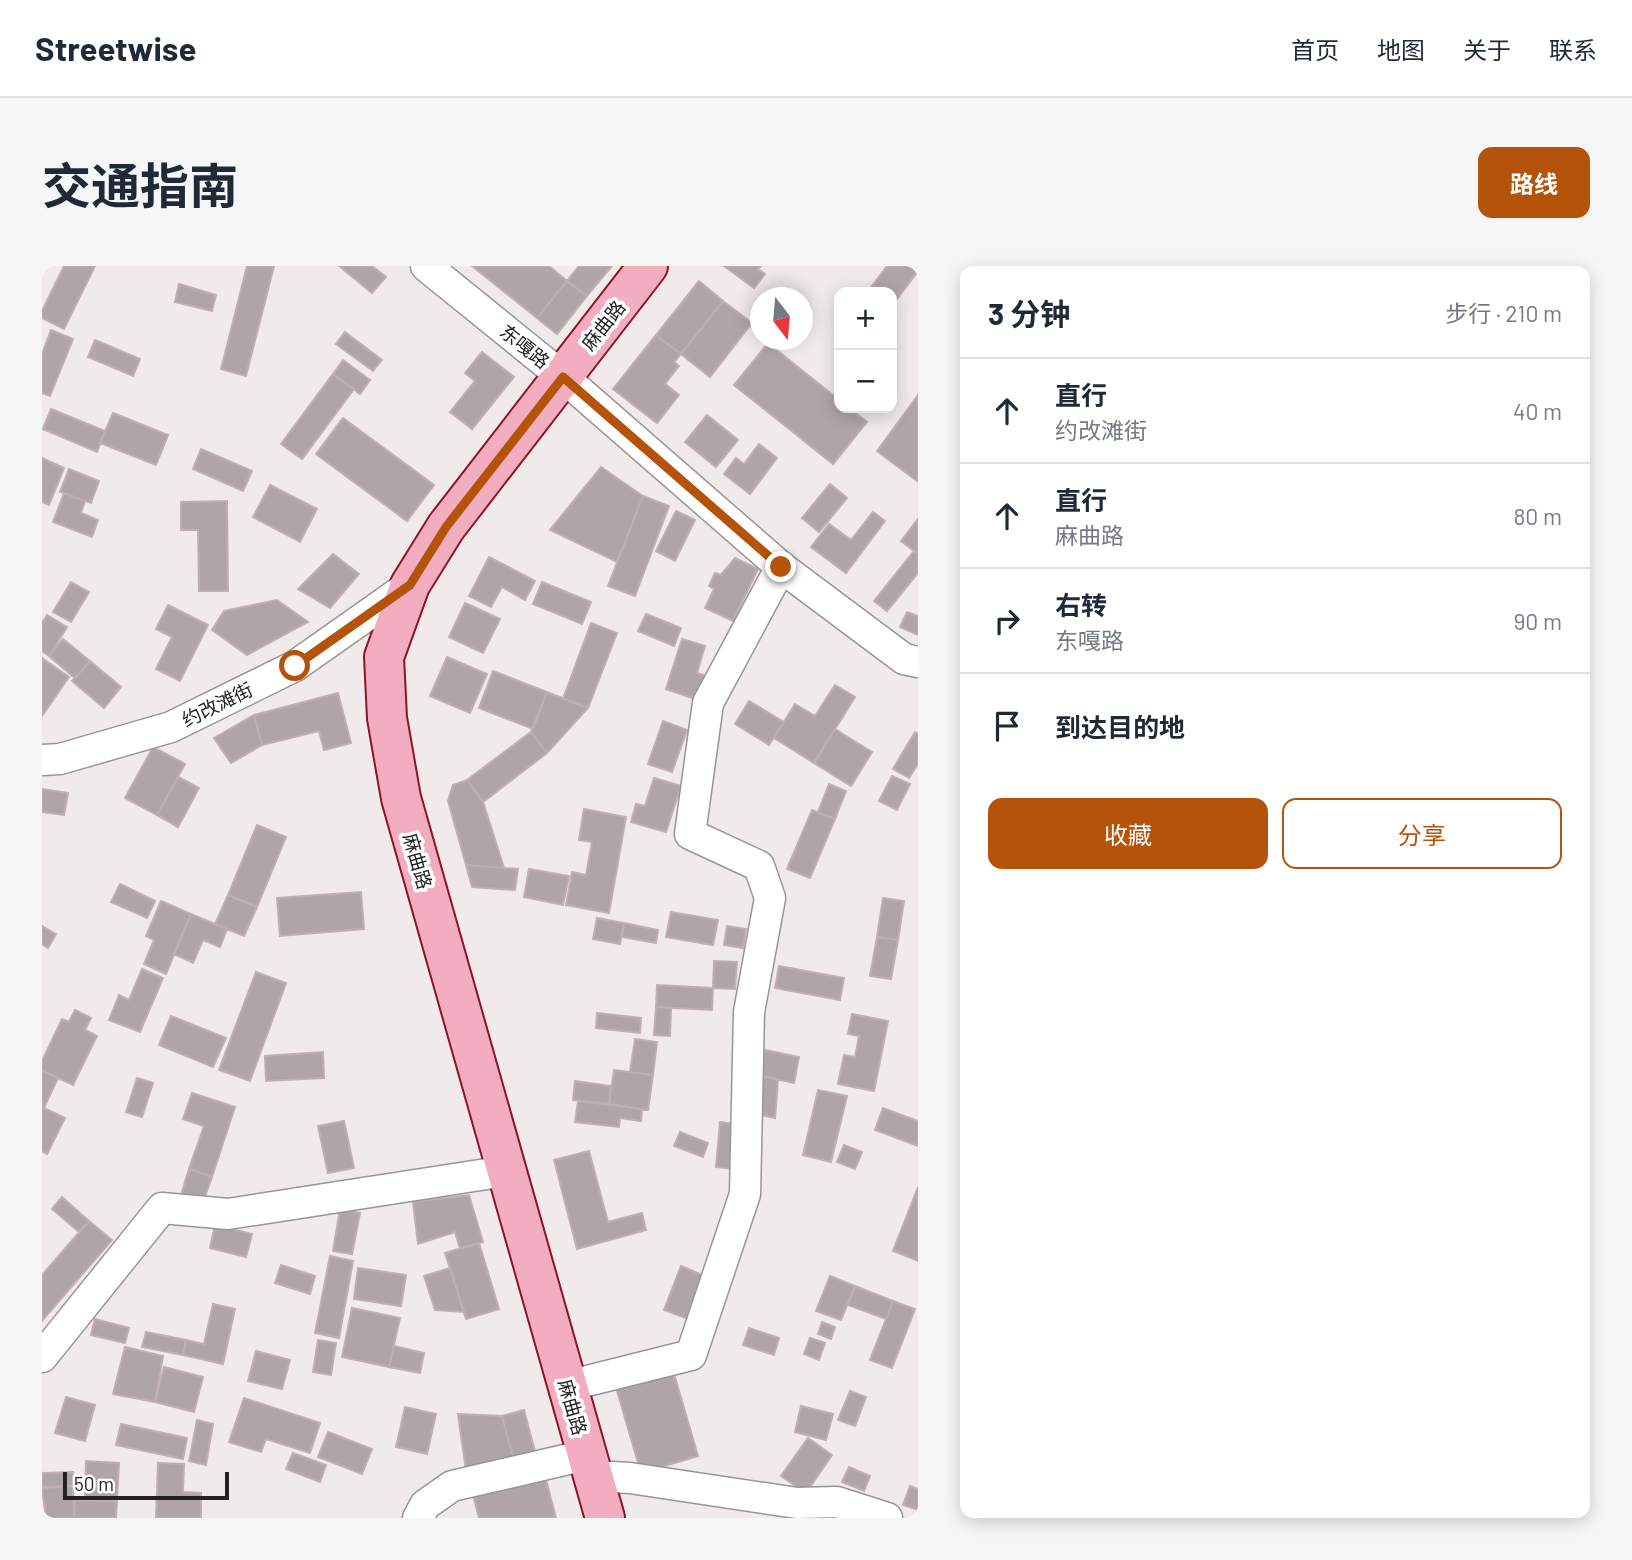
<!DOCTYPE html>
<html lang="zh">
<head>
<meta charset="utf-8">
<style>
	:root { --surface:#fff; --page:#f6f6f7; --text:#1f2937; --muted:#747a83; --line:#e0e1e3; --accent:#b45309 }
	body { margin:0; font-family:Barlow,"Noto Sans SC",sans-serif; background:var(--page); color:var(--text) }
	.controls { position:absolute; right:21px; top:21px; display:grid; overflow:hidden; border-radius:14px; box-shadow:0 4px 18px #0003 }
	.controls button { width:63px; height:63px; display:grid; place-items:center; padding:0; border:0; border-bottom:2px solid var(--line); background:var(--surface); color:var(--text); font:35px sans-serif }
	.compass { position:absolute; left:708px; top:21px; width:63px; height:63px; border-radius:50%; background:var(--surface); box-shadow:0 4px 18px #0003; rotate:164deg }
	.scale { position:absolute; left:21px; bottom:18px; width:166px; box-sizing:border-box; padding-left:7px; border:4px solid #222; border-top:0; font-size:19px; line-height:24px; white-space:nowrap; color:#222; -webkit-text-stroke:5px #fff; paint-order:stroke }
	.stop { position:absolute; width:21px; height:21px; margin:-16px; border:5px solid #b45309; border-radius:50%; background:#fff }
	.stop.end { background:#b45309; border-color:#fff; box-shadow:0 2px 7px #0008 }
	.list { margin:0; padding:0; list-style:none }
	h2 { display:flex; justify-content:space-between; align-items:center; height:91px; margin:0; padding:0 28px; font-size:30px }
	h2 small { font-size:23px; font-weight:400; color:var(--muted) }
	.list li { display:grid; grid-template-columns:46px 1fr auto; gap:21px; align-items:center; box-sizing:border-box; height:105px; padding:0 28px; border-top:2px solid var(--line) }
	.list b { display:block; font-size:26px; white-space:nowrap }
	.list p { margin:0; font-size:23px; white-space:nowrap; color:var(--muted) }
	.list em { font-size:23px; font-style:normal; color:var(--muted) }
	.actions { display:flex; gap:14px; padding:21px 28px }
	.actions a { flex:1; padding:16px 0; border:2px solid var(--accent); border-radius:14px; text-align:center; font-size:24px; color:var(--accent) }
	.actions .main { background:var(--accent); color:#fff }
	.icon { flex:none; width:38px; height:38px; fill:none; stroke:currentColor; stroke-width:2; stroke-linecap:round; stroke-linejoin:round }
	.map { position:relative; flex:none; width:876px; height:1252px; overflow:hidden; border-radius:14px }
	header { display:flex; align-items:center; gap:42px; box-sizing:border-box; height:98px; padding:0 35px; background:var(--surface); border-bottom:2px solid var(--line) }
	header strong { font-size:33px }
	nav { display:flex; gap:38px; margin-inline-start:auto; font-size:24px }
	.intro { display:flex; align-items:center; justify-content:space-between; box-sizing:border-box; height:168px; padding:0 42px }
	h1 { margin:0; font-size:49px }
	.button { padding:18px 32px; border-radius:14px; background:var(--accent); color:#fff; font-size:24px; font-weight:700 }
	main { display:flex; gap:42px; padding:0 42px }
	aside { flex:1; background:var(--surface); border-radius:14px; box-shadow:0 4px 18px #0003 }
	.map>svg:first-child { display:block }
	.building { fill:#afa5a9; stroke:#c1aeb5; stroke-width:2 }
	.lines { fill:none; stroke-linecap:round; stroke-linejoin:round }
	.minor-casing { stroke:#969696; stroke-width:33 }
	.major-casing { stroke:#8d1327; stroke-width:42 }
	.minor { stroke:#fff; stroke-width:30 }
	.major { stroke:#f2aec0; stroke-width:38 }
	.route { stroke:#b45309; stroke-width:9 }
	.labels { text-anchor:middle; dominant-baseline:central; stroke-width:7; stroke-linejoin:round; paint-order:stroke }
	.street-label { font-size:19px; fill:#222; stroke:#fff }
</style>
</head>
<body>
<header>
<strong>Streetwise</strong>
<nav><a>首页</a><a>地图</a><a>关于</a><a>联系</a></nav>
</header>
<div class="intro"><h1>交通指南</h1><a class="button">路线</a></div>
<main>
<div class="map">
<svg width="876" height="1252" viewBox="0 0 876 1252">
	<rect width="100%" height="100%" fill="#f1eaeb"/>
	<path class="building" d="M22,0h31l-31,63 -22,-11v-7z
		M205,0h27l-28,110 -25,-7z
		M297,0h33l14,11 -14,16z
		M430,0h77l18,15 -30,37z
		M537,0h33l-25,30 -20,-15z
		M682,0h37l-3,3 7,5 -11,14z
		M845,0h31v5l-24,32 -2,-11h-12l-8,-6z
		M525,15l20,15 -30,38 -20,-16z
		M657,15l24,20 -42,53 -25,-19z
		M137,18l37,11 -4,16 -37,-9z
		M681,35l29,22 -42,54 -29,-23z
		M9,64l22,9 -23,57 -8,-3v-39z
		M303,66l37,28 -9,11 -37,-27z
		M614,69l25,19 -7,8 5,4 -14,18 14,11 -22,28 -44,-34z
		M53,74l45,19 -7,17 -45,-19z
		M726,77l71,57v8h10l18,14 -34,42 -99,-79z
		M440,86l32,25 -42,52 -22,-17 25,-31 -10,-8z
		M301,94l27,20 -10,14 -27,-20z
		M291,108l21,15 -52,70 -21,-15z
		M876,129v84l-1,2 -40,-30z
		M9,143l54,22 -8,21 -54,-23z
		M71,147l55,22 -12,30 -56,-22z
		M665,149l31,25 -22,27 -31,-25z
		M301,152l91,67 -27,36 -91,-67z
		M717,178l18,14 -27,36 -26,-20 12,-16 8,6z
		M159,183l51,22 -9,20 -50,-22z
		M0,192l22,10 -15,37 -7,-3z
		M559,201l42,29 -26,66 -67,-32z
		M27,203l30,12 -8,22 -31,-11z
		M788,218l17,14 -28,34 -17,-14z
		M228,219l47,24 -17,33 -47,-25z
		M22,227l21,8 -4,12 17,7 -6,17 -39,-15z
		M601,230l26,10 -34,90 -27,-10z
		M185,235l1,90h-29l-1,-61h-17v-28z
		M634,245l19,9 -20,41 -19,-10z
		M831,246l12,9 -39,52 -35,-26 18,-23 22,16z
		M876,253v35l-17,-13z
		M872,285l4,3v19l-31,38 -13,-10z
		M291,288l26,20 -29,34 -32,-19z
		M447,291l46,24 -10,19 -23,-13 -11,20 -22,-11z
		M693,292l23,11 -25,52 -28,-13 9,-19 -5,-3 6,-13 6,2z
		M29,316l18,10 -18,30 -18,-10z
		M500,316l49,20 -9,22 -49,-20z
		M235,334l31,22 -61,33 -35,-25 12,-19z
		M423,337l35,16 -17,34 -34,-16z
		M126,339l40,20 -28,56 -24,-12 16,-32 -16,-8z
		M865,346l11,4v19l-18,-8z
		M604,348l35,14 -7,18 -36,-15z
		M5,349l20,12 -18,29 -7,-5v-28z
		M549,357l26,10 -29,75 -25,-9z
		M21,373l27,22 -15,17 -26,-22z
		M640,373l23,7 -8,27 12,4 -8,24 -35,-12z
		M405,391l40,17 -17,39 -40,-17z
		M0,392l27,19 -27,39z
		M48,395l31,26 -17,21 -32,-27z
		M451,405l54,21 -14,37 -54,-21z
		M793,419l20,12 -41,66 -40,-25 21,-34 20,12z
		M505,426l41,16 -41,45 -16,-21z
		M296,427l13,50 -27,7 -5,-19 -57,14 -8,-30z
		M707,435l35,21 -15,23 -34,-21z
		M212,449l8,30 -31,18 -17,-25z
		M621,455l24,9 -15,42 -24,-8z
		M793,463l37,23 -21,34 -37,-23z
		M489,466l16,21 -64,49 -16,-22z
		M873,466l3,2v30l-9,14 -16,-9z
		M111,481l32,17 -28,51 -32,-17z
		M850,510l18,8 -13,26 -18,-9z
		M136,511l21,11 -21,39 -21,-12z
		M612,512l27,8 -15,46 -35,-10 5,-18 9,2z
		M425,514l16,22 21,66 -38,-3 -18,-64 5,-16z
		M787,518l17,7 -11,28 -17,-7z
		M0,523l26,4 -4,22 -22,-3z
		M542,543l42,8 -17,96 -43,-8 6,-33 14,3 6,-33 -13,-2z
		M770,544l23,9 -25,59 -23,-9z
		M215,559l29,12 -29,70 -29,-12z
		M424,599l52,4 -3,21 -43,-3z
		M487,603l40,7 -6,29 -39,-8z
		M78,618l35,17 -8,17 -36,-16z
		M319,626l3,37 -84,7 -3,-38z
		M186,629l29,12 -13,29 -29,-12z
		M841,632l21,3 -6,39 -21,-3z
		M119,635l30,13 -25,60 -22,-10 10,-24 -8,-4z
		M629,646l47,8 -5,25 -47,-8z
		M149,648l36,15 -7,18 -17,-7 -10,23 -19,-9z
		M555,652l27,5 -4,21 -27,-5z
		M582,657l34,7 -2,13 -34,-6z
		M0,660l14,8 -8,14 -6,-4z
		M685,660l19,3 -3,19 -19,-3z
		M835,671l21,3 -7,39 -21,-3z
		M672,695l23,1 -2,27 -22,-1z
		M737,700l65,12 -4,22 -65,-12z
		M100,703l21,9 -23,54 -31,-12 10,-25 10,5z
		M214,706l30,11 -36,98 -31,-11z
		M615,719l56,3 -1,22 -56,-3z
		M614,741l15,1 -1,28 -16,-1z
		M33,744l16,8 -6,12 12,6 -24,49 -31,-14v-10l20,-42 7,3z
		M555,747l44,5 -1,15 -44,-5z
		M810,748l36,7 -14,70 -36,-7 6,-29 11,2 4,-21 -11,-2z
		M129,750l55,22 -13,29 -54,-22z
		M593,773l22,3 -4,33 -23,-3z
		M723,784l34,7 -5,26 -35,-8z
		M281,786l1,26 -58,3 -1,-25z
		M572,804l39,5 -5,35 -39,-6z
		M0,805l16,7 -14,30 -2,-1z
		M717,809l19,5 -3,38 -19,-4z
		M95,812l16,5 -11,34 -16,-5z
		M533,815l36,5 -2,18 -36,-4z
		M776,824l29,6 -16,66 -28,-7z
		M150,827l43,14 -23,70 -23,-8 15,-43 -21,-7z
		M536,835l64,8 -1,12 -21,-3 -1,9 -44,-5z
		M0,841l23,11 -18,36 -5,-3z
		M841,842l35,13v25l-43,-16z
		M302,855l10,47 -26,5 -10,-47z
		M678,856l16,2 -4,45 -16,-2z
		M638,866l28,11 -5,14 -29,-11z
		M802,879l18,7 -7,17 -18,-7z
		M547,885l19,71 34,-9 4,17 -69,19 -23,-89z
		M147,903l23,8 -9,25 -22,-7z
		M876,921v74l-25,-10z
		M427,929l14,47 -23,7 -5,-17 -37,12 -5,-42z
		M20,931l27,24 -10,11 -27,-23z
		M298,943l20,4 -8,41 -19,-3z
		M47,955l23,19 -70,81v-46z
		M173,959l37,9 -6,23 -36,-9z
		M437,977l20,66 -33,10 -21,-66z
		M288,990l23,5 -14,77 -24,-5z
		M239,999l34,11 -5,18 -35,-11z
		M639,1000l24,10 -17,43 -24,-9z
		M316,1002l48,7 -5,31 -47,-7z
		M408,1002l14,44 -29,-2 -11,-34z
		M788,1010l25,10 -14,34 -25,-9z
		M813,1020l38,15 -7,18 -38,-14z
		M851,1035l22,8 -23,59 -22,-8z
		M171,1038l22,5 -12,55 -40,-9 3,-15 18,4z
		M310,1042l48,10 -11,49 -47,-10z
		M53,1053l34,9 -4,15 -34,-8z
		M780,1056l13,5 -4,12 -13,-5z
		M707,1062l30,10 -5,17 -31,-10z
		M104,1066l40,8 -3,15 -41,-8z
		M768,1072l15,5 -6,17 -15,-6z
		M276,1074l18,3 -5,32 -18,-3z
		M352,1080l30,7 -4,20 -31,-6z
		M83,1081l38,9 -8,46 -42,-8z
		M214,1085l34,9 -8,29 -34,-8z
		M122,1101l39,10 -9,35 -39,-10z
		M630,1101l26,89 -57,17 -26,-89z
		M808,1125l16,6 -11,29 -17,-6z
		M24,1131l29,8 -10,36 -30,-8z
		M202,1132l76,25 -10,30 -44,-14 -5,13 -32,-10z
		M759,1140l32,8 -7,26 -31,-8z
		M363,1141l31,7 -9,40 -31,-7z
		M482,1144l13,49 -22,6 -13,-49z
		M416,1148l44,2 13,49 -49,6z
		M155,1154l16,4 -7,41 -17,-4z
		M79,1158l66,14 -4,21 -67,-14z
		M286,1166l44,17 -10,25 -44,-17z
		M766,1172l24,17 -26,38 -25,-17z
		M251,1187l33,12 -6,17 -34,-13z
		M44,1195l33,2 -2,38 -32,-1z
		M116,1197l26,1 -1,28 18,1v25h-45z
		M807,1201l21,9 -6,15 -22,-9z
		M31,1206v14l-31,1v-14z
		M503,1210l11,42h-77l-6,-23z
		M31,1220l1,32h-28l-4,-30z
		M868,1220l8,3v21l-15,-5z
		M33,1234l42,1 -1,17h-42z"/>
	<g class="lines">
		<defs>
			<path id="minor" d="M384,0l137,111 218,190 123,92 14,3
				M0,494l18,-1 111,-32 124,-61 115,-81
				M0,1091l120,-149 66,6 278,-43
				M525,1120l124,-31 54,-161 4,-182 21,-114 -11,-32 -69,-32 18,-131 73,-136
				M551,1210l37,2 167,25 40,-1 50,16
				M376,1252l7,-13 27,-19 134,-31"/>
			<path id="major" d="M563,1252l-204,-720 -14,-80 -3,-61 26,-72 36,-58 202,-261"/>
		</defs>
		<use href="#minor" class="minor-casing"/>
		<use href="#major" class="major-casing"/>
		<use href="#minor" class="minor"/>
		<use href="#major" class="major"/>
	</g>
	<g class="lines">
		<path class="route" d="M253,400l115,-81 36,-58 117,-150 218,190"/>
	</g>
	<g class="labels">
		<g class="street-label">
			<text transform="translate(561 59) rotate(-52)">麻曲路</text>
			<text transform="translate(483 80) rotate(39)">东嘎路</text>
			<text transform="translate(175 438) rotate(-26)">约改滩街</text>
			<text transform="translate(376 595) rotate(74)">麻曲路</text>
			<text transform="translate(531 1141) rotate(74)">麻曲路</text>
		</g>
	</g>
</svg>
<div class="controls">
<button>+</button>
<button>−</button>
</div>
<svg class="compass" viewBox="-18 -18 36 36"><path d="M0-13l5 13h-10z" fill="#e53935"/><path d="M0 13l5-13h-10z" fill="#747a83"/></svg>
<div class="scale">50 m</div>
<div class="stop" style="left:253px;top:400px"></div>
<div class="stop end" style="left:739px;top:301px"></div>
</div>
<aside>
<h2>3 分钟<small>步行 · 210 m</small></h2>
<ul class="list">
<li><svg class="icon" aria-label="ahead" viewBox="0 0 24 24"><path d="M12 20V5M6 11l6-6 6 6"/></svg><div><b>直行</b><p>约改滩街</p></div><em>40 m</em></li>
<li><svg class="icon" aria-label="ahead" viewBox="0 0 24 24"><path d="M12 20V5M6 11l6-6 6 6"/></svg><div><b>直行</b><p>麻曲路</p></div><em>80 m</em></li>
<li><svg class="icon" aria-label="right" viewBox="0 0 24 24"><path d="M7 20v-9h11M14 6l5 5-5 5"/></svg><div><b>右转</b><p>东嘎路</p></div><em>90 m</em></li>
<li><svg class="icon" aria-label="arrive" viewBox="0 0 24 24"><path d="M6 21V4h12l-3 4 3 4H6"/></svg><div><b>到达目的地</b></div></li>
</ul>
<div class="actions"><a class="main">收藏</a><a>分享</a></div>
</aside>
</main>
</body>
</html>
